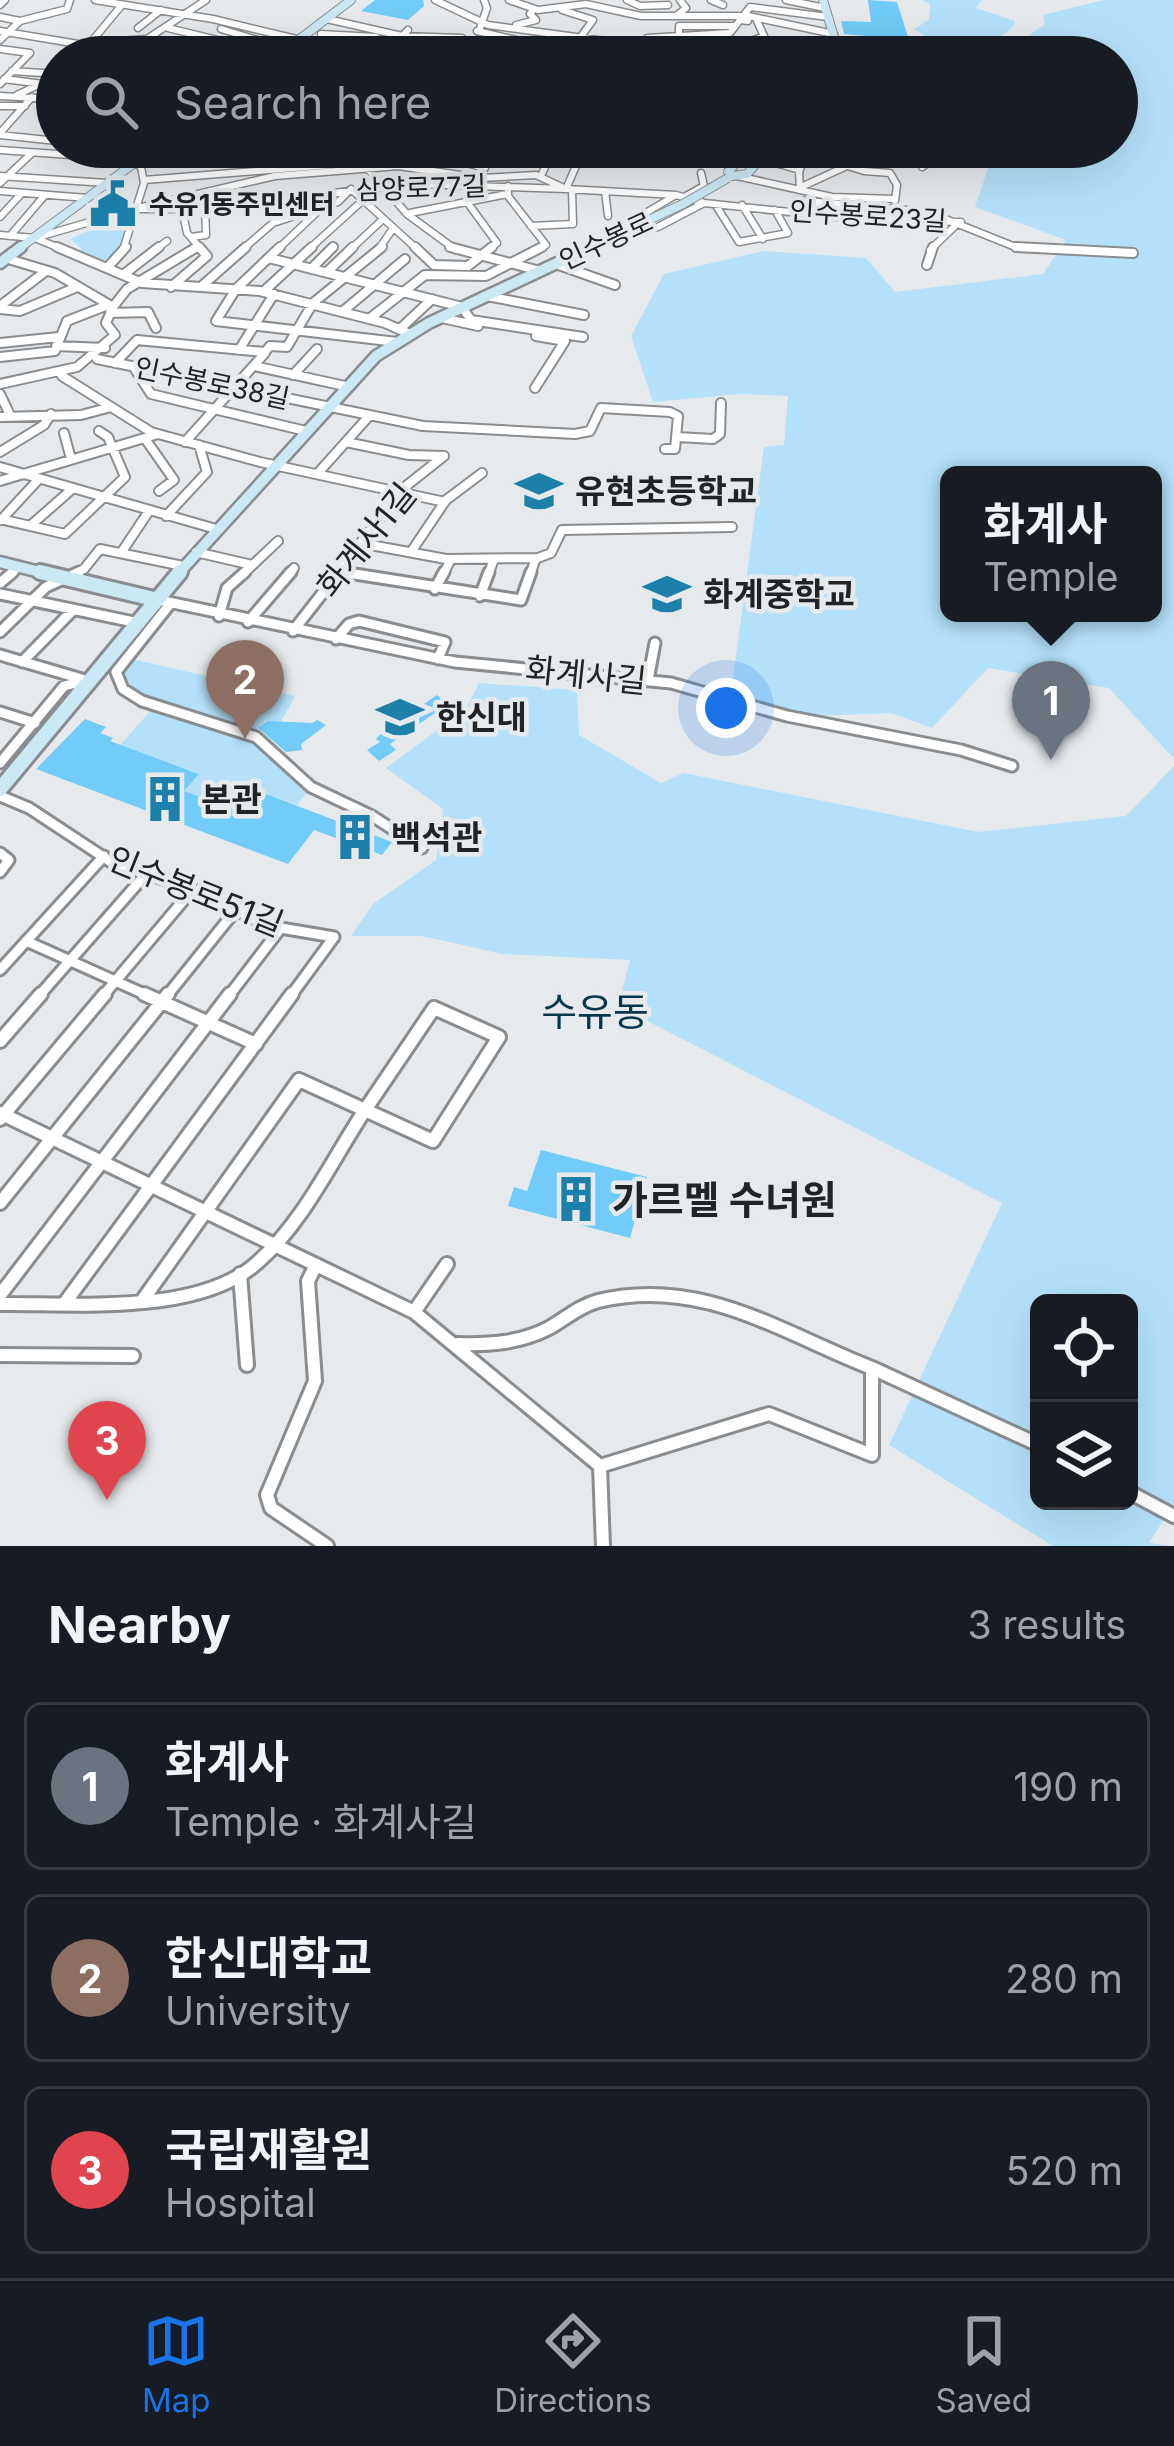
<!DOCTYPE html>
<html lang="en">
<head>
<meta charset="utf-8">
<style>
	:root { --surface:#171b24; --page:#20242c; --text:#f1f3f6; --muted:#9ea1a6; --line:#363941; --accent:#1a73e8 }
	body { margin:0; font-family:Inter,"Noto Sans KR",sans-serif; background:var(--page); color:var(--text) }
	.controls { position:absolute; right:36px; bottom:36px; display:grid; overflow:hidden; border-radius:18px; box-shadow:0 12px 48px #0002 }
	.controls button { width:108px; height:108px; display:grid; place-items:center; padding:0; border:0; border-bottom:3px solid var(--line); background:var(--surface); color:var(--text); font:60px sans-serif }
	.you { position:absolute; left:726px; top:708px; width:42px; height:42px; margin:-30px; border:9px solid #fff; border-radius:50%; background:#1a73e8; box-shadow:0 0 0 18px #1a73e833 }
	.badge { display:grid; place-items:center; width:78px; height:78px; border-radius:50%; background:var(--accent); color:#fff; font-size:39px; font-weight:700 }
	.pin { position:absolute; translate:-50% -99px; filter:drop-shadow(0 3px 6px #0008) }
	.pin::after { content:''; position:absolute; top:63px; width:42px; height:36px; background:inherit; clip-path:polygon(0 0,100% 0,50% 100%) }
	.popup { position:absolute; left:940px; top:466px; width:222px; height:156px; box-sizing:border-box; display:grid; place-content:center; border-radius:18px; background:var(--surface); filter:drop-shadow(0 3px 9px #0005); font-size:39px; white-space:nowrap; color:var(--muted) }
	.popup b { font-size:45px; color:var(--text) }
	.popup::after { content:''; position:absolute; left:50%; top:100%; margin-left:-24px; border:24px solid transparent; border-top-color:var(--surface) }
	.list { margin:0; padding:0; list-style:none }
	h2 { display:flex; justify-content:space-between; align-items:center; height:156px; margin:0; padding:0 48px; font-size:51px }
	h2 small { font-size:39px; font-weight:400; color:var(--muted) }
	.list li { display:grid; grid-template-columns:78px 1fr auto; gap:36px; align-items:center; box-sizing:border-box; height:168px; margin:0 24px 24px; padding:0 24px; border:3px solid var(--line); border-radius:18px }
	.list b { display:block; font-size:45px; white-space:nowrap }
	.list p { margin:0; font-size:39px; white-space:nowrap; color:var(--muted) }
	.list em { font-size:39px; font-style:normal; color:var(--muted) }
	.icon { flex:none; width:66px; height:66px; fill:none; stroke:currentColor; stroke-width:2; stroke-linecap:round; stroke-linejoin:round }
	.map { position:relative; flex:none; width:1174px; height:1546px; overflow:hidden }
	.search { position:absolute; background:var(--surface); box-shadow:0 12px 48px #0002; left:36px; right:36px; top:36px; height:132px; display:flex; align-items:center; gap:30px; box-sizing:border-box; padding:0 42px; border-radius:66px; color:var(--muted); font-size:45px }
	.sheet { height:732px; background:var(--surface) }
	nav { display:flex; justify-content:space-around; align-items:center; box-sizing:border-box; height:168px; border-top:3px solid var(--line); background:var(--surface); font-size:33px; color:var(--muted) }
	nav a { display:grid; justify-items:center; gap:6px }
	nav .on { color:var(--accent) }
	.map>svg:first-child { display:block }
	.green { fill:#b4e1f9; fill-rule:evenodd }
	.building { fill:#72cbf8 }
	.lines { fill:none; stroke-linecap:round; stroke-linejoin:round }
	.minor-far3-casing { stroke:#8a8d8f; stroke-width:9 }
	.minor-far2-casing { stroke:#8a8d8f; stroke-width:12 }
	.minor-far1-casing { stroke:#8a8d8f; stroke-width:15 }
	.minor-casing { stroke:#8a8d8f; stroke-width:18 }
	.secondary-far2-casing { stroke:#8a8d8f; stroke-width:10 }
	.secondary-far1-casing { stroke:#8a8d8f; stroke-width:15 }
	.secondary-casing { stroke:#8a8d8f; stroke-width:20 }
	.minor-far3 { stroke:#fff; stroke-width:6 }
	.minor-far2 { stroke:#fff; stroke-width:8 }
	.minor-far1 { stroke:#fff; stroke-width:9 }
	.minor { stroke:#fff; stroke-width:12 }
	.secondary-far2 { stroke:#cbe8f5; stroke-width:8 }
	.secondary-far1 { stroke:#cbe8f5; stroke-width:10 }
	.secondary { stroke:#cbe8f5; stroke-width:14 }
	.secondary-bridge-casing { stroke:#8a8d8f; stroke-width:10; stroke-linecap:butt }
	.secondary-bridge { stroke:#cbe8f5; stroke-width:8 }
	.labels { text-anchor:middle; dominant-baseline:central; stroke-width:9; stroke-linejoin:round; paint-order:stroke }
	.far-street-label { font-size:27px; fill:#222324; stroke:#e6eaec }
	.far-poi-label { font-size:27px; font-weight:bold; fill:#222324; stroke:#e6eaec; text-anchor:start }
	.poi-label { font-size:33px; font-weight:bold; fill:#222324; stroke:#e6eaec; text-anchor:start }
	.street-label { font-size:33px; fill:#222324; stroke:#e6eaec }
	.quarter-label { font-size:39px; fill:#06364b; stroke:#e6eaec }
	.near-poi-label { font-size:39px; font-weight:bold; fill:#222324; stroke:#e6eaec; text-anchor:start }
</style>
</head>
<body>
<div class="map">
<svg width="1174" height="1546" viewBox="0 0 1174 1546">
	<rect width="100%" height="100%" fill="#e6eaec"/>
	<path class="green" d="M922,0h60l-6,8 39,13c-4,12 -11,12 -20,19 -36,26 -35,13 -71,5l1,-9 -11,-7 15,-9 1,-16z
		M1104,0h70v759l-65,-71 -121,-20 -56,60 -41,-15 -78,3 -82,-23 33,-246 20,-2 4,-49 -48,-2 -87,8 -22,-66 33,-62 100,-23 102,7 29,34 148,-18 23,-34 -91,-33 13,-38 22,-22h107v-90h-91l-14,-9 33,-24 -2,-9zM949,475h204v138h-204z
		M125,215l5,1 -6,28 -19,21 -30,-12 7,-4 -12,-10z
		M127,658l168,38 -15,28 -13,-3 -15,14 59,52 -14,18 -31,-11 -18,21 -64,-24 14,-18 -78,-28 35,-39 -32,-17 -7,-17z
		M479,683l98,7 2,45 82,48 22,-10 295,59 148,-16 48,-50v737l-25,40 24,3h-120l-164,-101 113,-242 -384,-197 12,-46 -128,-6 -80,-18h-71l22,-32 63,-44 7,-51 -57,-41 80,-59zM1039,1303h90v198h-90z"/>
	<path class="building" d="M375,0h48l1,6 -16,14 -47,-9z
		M868,0l29,2 12,38 -65,-6 -3,-13 30,1z
		M437,695l11,9 -58,40 6,6 -17,11 -12,-11 13,-8 -4,-3 8,-8z
		M85,719l21,8 -6,6 13,5 -3,3 89,33 -15,17 64,24 18,-21 126,48 -10,13 -68,-25 -26,34 -252,-95z
		M317,720l9,5 -25,19 1,6 -16,2 -28,-24 10,-7 44,2z
		M541,1150l106,27 -17,61 -122,-32 6,-19 13,4z"/>
	<g class="lines">
		<defs>
			<path id="minor-far3" d="M95,0l118,19 96,23 72,6 97,-7
				M435,0l53,25 236,32
				M509,0l29,10 48,-6 55,12h107l86,18
				M627,0l13,6 28,-1
				M711,0l12,5
				M786,0l39,8
				M0,5l5,-5
				M562,10l31,10 -11,15
				M744,15l6,-8 78,10
				M676,16l10,-8 -6,-8
				M0,17l20,4
				M327,19l75,17 6,-6
				M516,25l20,-5 -6,-6 3,-4
				M138,28l23,-18
				M168,28l111,27
				M480,28l7,-20 -3,-8
				M221,29l66,20
				M0,31l78,13 69,-5 59,-39
				M477,31l114,26
				M321,34l55,3
				M401,36l61,2
				M679,36v-10h55
				M647,38l83,-5 10,-13 8,1
				M0,40l20,-19 47,-12 3,-9
				M478,40l22,17
				M832,40l104,17
				M204,43l58,14
				M453,48l21,9
				M0,49l30,4 -30,31
				M159,50l35,1
				M311,54l67,2 11,-7
				M420,54l12,3
				M85,57l-3,-3 16,-11 -6,-2 29,-35
				M191,57h25
				M527,57h31
				M616,57l34,-14
				M737,57v-10l27,-11 -7,-15
				M859,57l34,-5
				M12,71l45,3
				M4,79l39,5
				M17,95l40,-19
				M0,96l57,3
				M0,106h25
				M0,133l32,-36
				M0,135l57,6
				M524,147h29
				M785,147l79,24 26,2 7,12 -2,16
				M904,147l29,9
				M951,148l25,12
				M0,150l127,9 14,8 3,16 -21,67
				M152,150l31,7 131,-3
				M425,152l60,16
				M762,159l38,11
				M922,167l28,-20
				M367,168l40,46 49,36
				M0,176l107,7
				M541,176l9,-20 -6,-7
				M737,176l95,21 63,2
				M144,180l263,-21 18,-7
				M0,183l32,-30
				M508,186v10l38,49 -10,5
				M799,188l89,-41
				M800,190l-1,-19 10,-20
				M0,191l87,7
				M605,191l3,25
				M686,196l18,-10 -3,-13
				M796,200l132,12 85,34 46,4
				M467,202l30,41 -9,7
				M715,204l24,38 49,-9 -13,-23
				M742,205l21,34
				M134,209l141,-33 123,-10 83,12 55,-3 30,14 110,6 28,8
				M182,209l5,24 15,17
				M410,213l97,-19
				M0,217l22,-24
				M531,226l42,-2 -1,-34
				M0,235l35,3 29,12
				M10,236l35,-41
				M191,237l15,-2 -1,-29
				M35,238l99,-29h48l234,-25 150,5 10,-23
				M614,238l44,-11 46,-24 152,16 105,3
				M612,239l-2,-5 66,-39
				M155,250l12,-9
				M192,250l7,-4
				M242,250l31,-27 65,-21 13,-13 67,61
				M277,250l40,-38
				M308,250l54,-49
				M330,250l3,-3
				M350,250l32,-30
				M378,250l14,-20
				M930,250l26,-25"/>
			<path id="minor-far2" d="M57,247l85,36 118,8 125,32 25,11
				M280,247l-44,42 -20,32 181,21
				M415,247l19,18 34,1 24,-19
				M450,247l90,24
				M1016,247l117,6
				M269,258l193,49 9,13 112,17
				M556,264l59,21
				M927,265l6,-18
				M107,268l19,-21
				M311,269l22,-22
				M327,272l26,-25
				M123,275l36,-28
				M203,285l43,-38
				M171,287l36,-31 -8,-9
				M263,292l49,-45
				M487,296l97,19
				M0,306l46,-35
				M113,307l14,-18 70,-42
				M0,309l20,2 57,-24
				M342,312l63,-53
				M110,313l38,-1 8,16
				M442,318l36,8
				M369,319l56,-44 61,1 56,-29
				M401,328l31,-29
				M0,343l59,-6
				M56,346l49,2
				M239,350l35,-56
				M0,357l55,-6 12,-30 41,-16
				M97,359l326,67 152,8 15,-3 11,-23 69,4 8,4 -3,33h-10
				M115,363l22,-23 128,12 5,-6 17,1 26,-44 69,-56
				M133,366l18,28 155,37
				M254,366l91,20
				M293,375l24,-26
				M62,376l89,56 109,30 185,40
				M0,384l77,-17 38,-32 -9,-12 7,-16 -58,-34 -50,-15
				M535,388l30,-47 -29,-5
				M0,394l10,21
				M0,417l81,-2 30,-8
				M64,433l7,26
				M677,437l36,2 7,-5 1,-31
				M146,440l28,40 -15,11
				M185,442l80,-89
				M346,442l63,13 35,1
				M0,452l44,-27 7,-11
				M0,467l216,62
				M318,473l52,-58
				M0,481l158,-47
				M166,516l41,-44 -8,-27
				M0,519l65,15 60,-57 -17,-40 -9,-6
				M1,520l37,-40
				M30,526l41,-36
				M360,543l86,16 92,-1 13,-5 11,-23 170,-3
				M196,552l56,13
				M411,552l35,-52 36,-27
				M121,553l28,-42
				M339,571l22,4
				M10,575l8,-8
				M72,575l12,-6 16,-20 83,17
				M242,575l36,-34
				M288,575l6,-7
				M336,575l65,-85 43,-34
				M443,575l8,-16
				M488,575l6,-16
				M530,575l6,-17"/>
			<path id="minor-far1" d="M342,572l179,28 10,-28
				M0,583l13,-11
				M435,589l9,-17
				M0,594l134,28
				M480,596l9,-24
				M154,599l301,63 216,21 116,33 174,34 51,16
				M170,604l-54,68 7,17 19,12 114,36 55,50 61,29 50,32
				M219,616l8,-28 18,-16
				M248,622l43,-50
				M293,631l46,-59
				M0,632l46,-45 33,-15
				M336,639l13,-15 10,-3 86,21 -7,17
				M0,655l82,24
				M22,662l51,-52
				M648,680l7,-37
				M0,712l35,11
				M0,763l64,-77 24,-6
				M0,796l29,12 85,56 70,21 85,41 65,11 -44,60
				M0,853l9,7 -9,12
				M26,941l125,56
				M0,970l104,-114
				M38,997l108,-123
				M102,997l91,-108
				M166,997l69,-86
				M228,997l52,-68"/>
			<path id="minor" d="M144,994l112,50
				M434,1008l65,29 -66,104 -68,-31z
				M0,1041l41,-47
				M0,1113l414,199 186,154 3,80
				M0,1119l105,-125
				M0,1203l168,-209
				M316,1265l-8,16 7,100 -48,114 4,13 56,38
				M240,1274l7,91
				M0,1295l230,-301
				M142,1301l157,-221 66,30
				M0,1304c75,-1 201,12 259,-43 45,-40 73,-101 106,-151
				M64,1304l228,-310
				M414,1312l33,-48
				M458,1344c31,1 62,-1 91,-16 16,-9 30,-22 49,-27 103,-25 182,31 274,67v87l-103,-41 -169,52
				M0,1355l133,1
				M872,1368l167,77
				M1129,1492l45,24"/>
			<path id="secondary-far2" d="M823,0l11,37 -11,20
				M276,57l75,-57
				M732,176l15,-2 24,-27
				M732,176l-4,-4 23,-25
				M17,250l139,-103
				M584,250l99,-46"/>
			<path id="secondary-far1" d="M0,263l21,-16
				M0,562l52,13
				M177,575l199,-219 53,-33 162,-76"/>
			<path id="secondary" d="M40,572l114,27
				M0,789l180,-217"/>
		</defs>
		<use href="#minor-far3" class="minor-far3-casing"/>
		<use href="#minor-far2" class="minor-far2-casing"/>
		<use href="#minor-far1" class="minor-far1-casing"/>
		<use href="#minor" class="minor-casing"/>
		<use href="#secondary-far2" class="secondary-far2-casing"/>
		<use href="#secondary-far1" class="secondary-far1-casing"/>
		<use href="#secondary" class="secondary-casing"/>
		<use href="#minor-far3" class="minor-far3"/>
		<use href="#minor-far2" class="minor-far2"/>
		<use href="#minor-far1" class="minor-far1"/>
		<use href="#minor" class="minor"/>
		<use href="#secondary-far2" class="secondary-far2"/>
		<use href="#secondary-far1" class="secondary-far1"/>
		<use href="#secondary" class="secondary"/>
		<defs>
			<path id="secondary-bridge" d="M683,204l45,-26"/>
		</defs>
		<use href="#secondary-bridge" class="secondary-bridge-casing"/>
		<use href="#secondary-bridge" class="secondary-bridge"/>
	</g>
	<defs>
		<symbol id="civic-bare" viewBox="-9 -9 18 18"><path d="M-.6-6.5H3V-4.5H.6V-3L4-1V1h2V6H-6V1h2V-1L-.6-3ZM-1.2 2.5V6h2.4V2.5Z" fill="#1c80ab" stroke="#e6eaec" stroke-width="2.5" paint-order="stroke"/></symbol>
		<symbol id="school-bare" viewBox="-9 -9 18 18"><path d="M0-5L7-2L0 1L-7-2ZM-4 1L0 2.5L4 1V4Q0 6-4 4Z" fill="#1c80ab" stroke="#e6eaec" stroke-width="2.5" paint-order="stroke"/></symbol>
		<symbol id="building-bare" viewBox="-9 -9 18 18"><path d="M-4-6H4V6H1V3H-1V6H-4ZM-2.5-4.3h1.7v1.8h-1.7ZM.8-4.3h1.7v1.8H.8ZM-2.5-1h1.7V.8h-1.7ZM.8-1h1.7V.8H.8Z" fill="#1c80ab" stroke="#e6eaec" stroke-width="2.5" paint-order="stroke"/></symbol>
	</defs>
	<g fill-rule="evenodd">
		<use href="#civic-bare" x="80" y="171" width="66" height="66"/>
		<use href="#school-bare" x="506" y="458" width="66" height="66"/>
		<use href="#school-bare" x="634" y="561" width="66" height="66"/>
		<use href="#school-bare" x="367" y="684" width="66" height="66"/>
		<use href="#building-bare" x="132" y="766" width="66" height="66"/>
		<use href="#building-bare" x="322" y="804" width="66" height="66"/>
		<use href="#building-bare" x="543" y="1166" width="66" height="66"/>
	</g>
	<g class="labels">
		<g class="far-street-label">
			<text transform="translate(421 188) rotate(-2)">삼양로77길</text>
			<text transform="translate(868 216) rotate(4)">인수봉로23길</text>
			<text transform="translate(606 241) rotate(-25)">인수봉로</text>
			<text transform="translate(212 383) rotate(12)">인수봉로38길</text>
		</g>
		<g class="far-poi-label">
			<text x="149" y="204">수유1동주민센터</text>
		</g>
		<g class="poi-label">
			<text x="575" y="491">유현초등학교</text>
			<text x="703" y="594">화계중학교</text>
			<text x="436" y="717">한신대</text>
			<text x="201" y="799">본관</text>
			<text x="391" y="837">백석관</text>
		</g>
		<g class="street-label">
			<text transform="translate(366 540) rotate(-51)">화계사1길</text>
			<text transform="translate(586 675) rotate(6)">화계사길</text>
			<text transform="translate(196 891) rotate(22)">인수봉로51길</text>
		</g>
		<g class="quarter-label">
			<text x="595" y="1011">수유동</text>
		</g>
		<g class="near-poi-label">
			<text x="612" y="1199">가르멜 수녀원</text>
		</g>
	</g>
</svg>
<div class="controls">
<button><svg class="icon" aria-label="locate" viewBox="0 0 24 24"><circle cx="12" cy="12" r="6"/><path d="M12 2v4M12 18v4M2 12h4M18 12h4"/></svg></button>
<button><svg class="icon" aria-label="layers" viewBox="0 0 24 24"><path d="M12 4l9 5-9 5-9-5zM3 14l9 5 9-5"/></svg></button>
</div>
<div class="you"></div>
<div class="pin badge" style="left:1051px;top:760px;background:#6b7280">1</div>
<div class="popup"><b>화계사</b>Temple</div>
<div class="pin badge" style="left:245px;top:739px;background:#8d6e63">2</div>
<div class="pin badge" style="left:107px;top:1500px;background:#e0444e">3</div>
<div class="search"><svg class="icon" aria-label="search" viewBox="0 0 24 24"><circle cx="10" cy="10" r="6"/><path d="M15 15l6 6"/></svg>Search here</div>
</div>
<section class="sheet">
<h2>Nearby<small>3 results</small></h2>
<ul class="list">
<li><span class="badge" style="background:#6b7280">1</span><div><b>화계사</b><p>Temple · 화계사길</p></div><em>190 m</em></li>
<li><span class="badge" style="background:#8d6e63">2</span><div><b>한신대학교</b><p>University</p></div><em>280 m</em></li>
<li><span class="badge" style="background:#e0444e">3</span><div><b>국립재활원</b><p>Hospital</p></div><em>520 m</em></li>
</ul>
</section>
<nav>
<a class="on"><svg class="icon" aria-label="map" viewBox="0 0 24 24"><path d="M3 6l6-2 6 2 6-2v14l-6 2-6-2-6 2zM9 4v14M15 6v14"/></svg>Map</a>
<a><svg class="icon" aria-label="directions" viewBox="0 0 24 24"><path d="M12 3l9 9-9 9-9-9zM9 14v-3h6M13 9l2 2-2 2"/></svg>Directions</a>
<a><svg class="icon" aria-label="saved" viewBox="0 0 24 24"><path d="M7 4h10v16l-5-4-5 4z"/></svg>Saved</a>
</nav>
</body>
</html>
